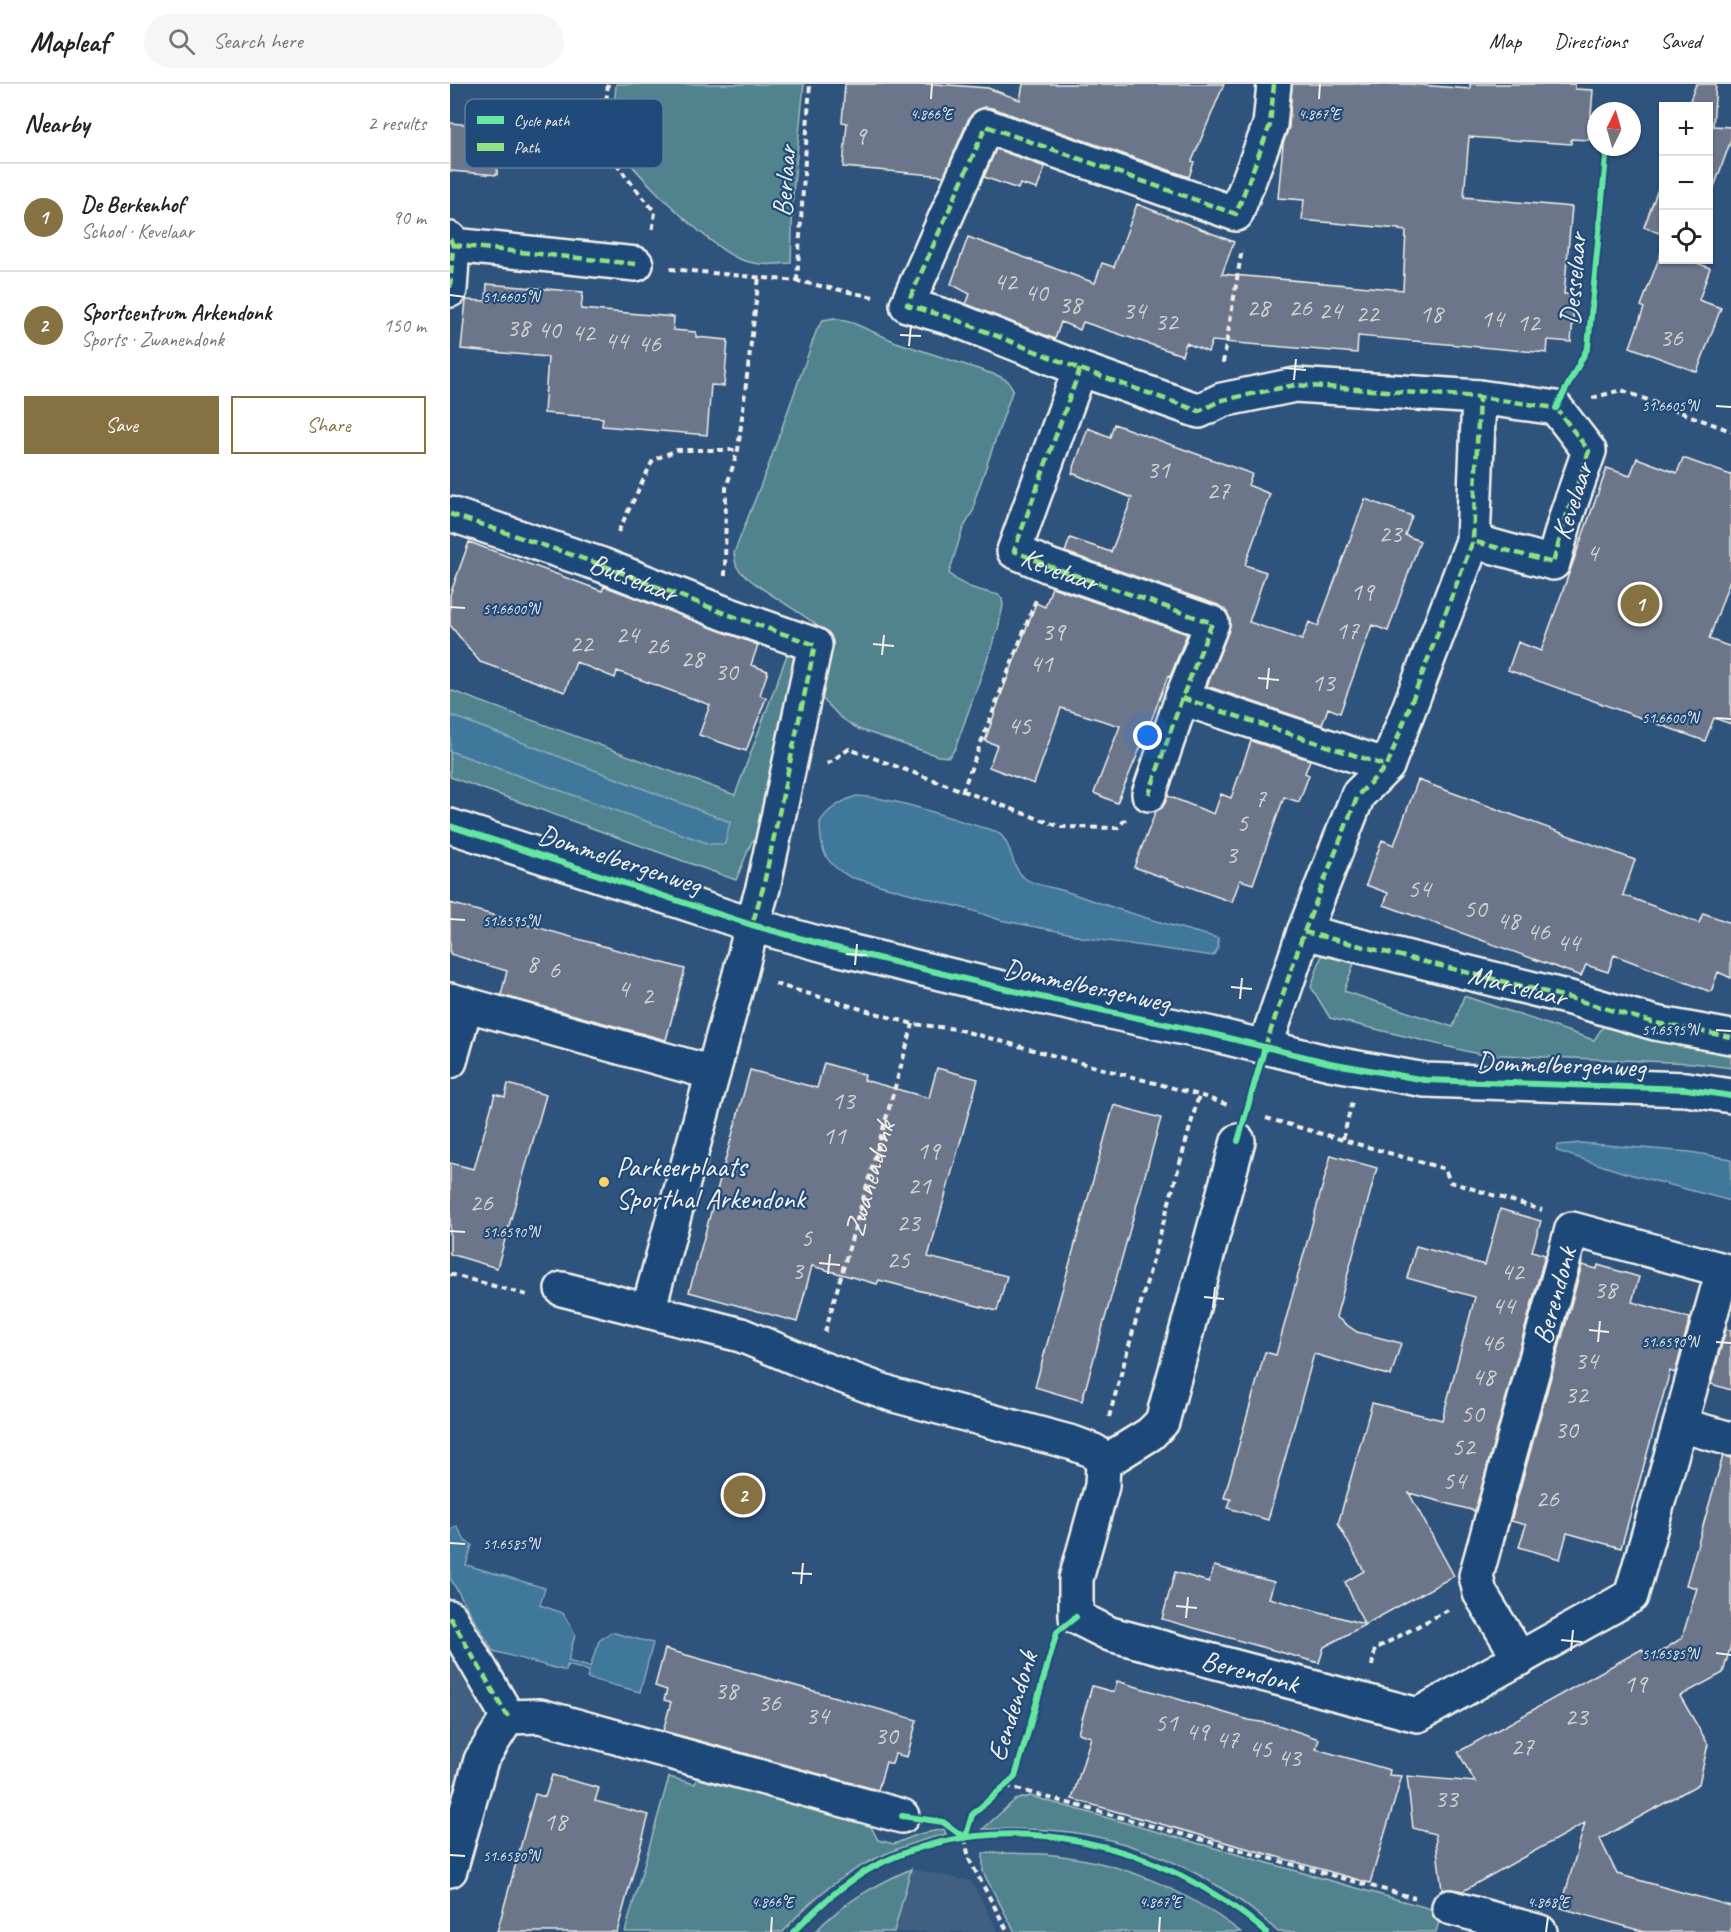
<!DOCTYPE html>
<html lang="en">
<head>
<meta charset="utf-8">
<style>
	:root { --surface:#fff; --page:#f6f6f6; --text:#222; --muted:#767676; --line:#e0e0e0; --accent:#857141 }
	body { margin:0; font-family:Caveat,sans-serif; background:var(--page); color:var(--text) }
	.controls { position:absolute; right:18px; top:18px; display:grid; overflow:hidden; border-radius:0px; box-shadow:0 2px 4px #0004 }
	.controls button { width:54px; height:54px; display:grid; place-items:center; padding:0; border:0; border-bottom:2px solid var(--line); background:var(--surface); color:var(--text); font:30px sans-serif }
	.compass { position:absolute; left:1137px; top:18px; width:54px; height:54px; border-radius:50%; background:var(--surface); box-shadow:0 2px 4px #0004; rotate:5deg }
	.you { position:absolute; left:698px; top:652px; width:21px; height:21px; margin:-15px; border:4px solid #fff; border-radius:50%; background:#1a73e8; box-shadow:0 0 0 9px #1a73e833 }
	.badge { display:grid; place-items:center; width:39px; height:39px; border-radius:50%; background:var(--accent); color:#fff; font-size:20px; font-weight:700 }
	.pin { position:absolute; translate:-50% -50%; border:3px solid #fff; box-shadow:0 2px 6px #0006 }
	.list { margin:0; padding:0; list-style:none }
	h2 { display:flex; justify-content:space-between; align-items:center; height:78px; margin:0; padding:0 24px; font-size:26px }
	h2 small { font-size:20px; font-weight:400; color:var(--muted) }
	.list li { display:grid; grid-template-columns:39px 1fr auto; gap:18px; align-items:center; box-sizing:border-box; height:108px; padding:0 24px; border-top:2px solid var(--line) }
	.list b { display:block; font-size:22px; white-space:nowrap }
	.list p { margin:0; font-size:20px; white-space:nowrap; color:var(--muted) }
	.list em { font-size:20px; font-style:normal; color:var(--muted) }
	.actions { display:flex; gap:12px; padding:18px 24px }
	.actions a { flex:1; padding:14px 0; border:2px solid var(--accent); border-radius:0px; text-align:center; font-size:21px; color:var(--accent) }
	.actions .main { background:var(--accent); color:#fff }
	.icon { flex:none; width:33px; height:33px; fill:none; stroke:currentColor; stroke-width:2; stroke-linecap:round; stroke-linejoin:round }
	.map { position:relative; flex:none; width:1281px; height:1848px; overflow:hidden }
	header { display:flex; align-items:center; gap:36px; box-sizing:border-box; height:84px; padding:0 30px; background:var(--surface); border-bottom:2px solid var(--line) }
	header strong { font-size:28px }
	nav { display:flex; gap:33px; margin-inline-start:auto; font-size:21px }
	.search { width:420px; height:54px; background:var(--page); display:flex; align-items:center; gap:15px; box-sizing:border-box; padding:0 21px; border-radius:33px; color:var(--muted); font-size:22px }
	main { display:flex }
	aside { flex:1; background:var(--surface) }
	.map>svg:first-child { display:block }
	.built { fill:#415e81 }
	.green { fill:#51838f; stroke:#a2babc; stroke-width:1.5 }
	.water { fill:#40789b; stroke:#88a8ba; stroke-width:1.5 }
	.building { fill:#6c768b; stroke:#f4f1e8; stroke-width:1.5 }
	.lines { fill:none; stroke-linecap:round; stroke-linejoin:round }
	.minor-casing { stroke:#f4f1e8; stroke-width:38 }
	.path { stroke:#f4f1e8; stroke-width:4; stroke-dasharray:6 4.5; stroke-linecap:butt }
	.minor { stroke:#1f4a7a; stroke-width:33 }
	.quiet { stroke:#91e382; stroke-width:4.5; stroke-dasharray:9 4.5; stroke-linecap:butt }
	.cycleway-casing { stroke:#1f4a7a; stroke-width:10 }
	.cycleway { stroke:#66e7a1; stroke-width:6 }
	.ticks { fill:none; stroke:#f4f1e8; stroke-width:2 }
	.poi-dot { fill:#ffd166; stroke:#1f4a7a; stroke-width:2 }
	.labels { text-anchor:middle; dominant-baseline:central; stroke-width:4.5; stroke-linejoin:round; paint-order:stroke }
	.number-label { font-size:26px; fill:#d2d2d1 }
	.street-label { font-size:28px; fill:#f4f1e8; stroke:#1f4a7a }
	.poi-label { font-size:28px; fill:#f4f1e8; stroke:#1f4a7a; text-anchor:start }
	.key { fill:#1f4a7a; stroke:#5f7c9b; stroke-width:1.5 }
	.key-label { font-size:16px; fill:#f4f1e8 }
	.ticks-label { font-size:15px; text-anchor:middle; fill:#f4f1e8; stroke:#1f4a7a; stroke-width:4.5; stroke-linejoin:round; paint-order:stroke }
</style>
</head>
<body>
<header>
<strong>Mapleaf</strong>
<div class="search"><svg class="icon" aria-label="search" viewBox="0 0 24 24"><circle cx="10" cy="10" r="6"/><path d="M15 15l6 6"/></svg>Search here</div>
<nav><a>Map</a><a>Directions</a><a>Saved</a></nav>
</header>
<main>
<aside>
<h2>Nearby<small>2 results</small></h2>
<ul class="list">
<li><span class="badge">1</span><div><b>De Berkenhof</b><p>School · Kevelaar</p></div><em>90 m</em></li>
<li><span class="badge">2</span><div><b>Sportcentrum Arkendonk</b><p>Sports · Zwanendonk</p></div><em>150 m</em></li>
</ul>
<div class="actions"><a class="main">Save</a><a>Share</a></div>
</aside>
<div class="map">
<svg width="1281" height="1848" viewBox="0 0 1281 1848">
	<rect width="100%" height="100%" fill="#2e537d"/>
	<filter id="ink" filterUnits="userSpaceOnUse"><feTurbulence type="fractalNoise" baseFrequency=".0167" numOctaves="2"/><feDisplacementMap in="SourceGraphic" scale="12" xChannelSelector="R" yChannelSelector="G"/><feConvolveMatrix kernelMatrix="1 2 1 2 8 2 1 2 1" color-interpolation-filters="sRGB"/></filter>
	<g filter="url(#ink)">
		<path class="built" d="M0,1532l52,82 -45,183 -7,12z
			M461,1785l60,12 28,51h-105z"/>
		<path class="green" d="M166,0h188l-11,110 -2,69c-19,2 -36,3 -54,-5 -26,-11 -109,-89 -120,-114 -7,-17 -2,-42 -1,-60z
			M384,234l19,5 43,19 103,34 9,5 5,8 -38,110 -1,10 -12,22 -13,42c11,14 34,18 50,22l3,4 1,6 -5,24 -43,120 -6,8 -11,-1 -80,-27 -18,-12 -27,-28 7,-58 -5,-7c-16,-13 -70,-43 -78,-57 -2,-4 -2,-9 -3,-14l35,-89 48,-135 6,-9z
			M340,563l17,4 -47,186 -8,4 -16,39 -286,-103v-26l260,93 20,-22 -280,-107v-25l285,105z
			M875,862l31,12 -12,33 109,36 11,-31 130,44 10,-15 127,23v20l-38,-5 -215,-9 -148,-36 -19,-31z
			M248,1690l170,47 10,19 16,4 25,-10 25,-5 2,5c-67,16 -119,45 -163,98h-158l44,-155 26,7z
			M580,1712l412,116 -6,20h-158c-56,-53 -131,-89 -208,-100 -29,-4 -58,-3 -87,-3l32,-29z
			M533,1769c20,0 40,0 60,1 75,6 138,33 198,78h-226l-32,-60z
			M461,1785l-17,63h-79c27,-29 60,-47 96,-63z"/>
		<path class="water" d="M0,631l280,107 -5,22h-15l-260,-93z
			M407,712c48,3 91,23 138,35 19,9 13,36 31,48 10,7 27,8 39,12 51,18 101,34 153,47v10l-5,8 -133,-19 -8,-3 -72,-14 -26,-9 -124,-34c-26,-14 -30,-27 -30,-55 8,-13 23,-22 37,-26z
			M1131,1059l109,9 41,7v42l-106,-28 -68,-22 -1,-3 3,-3z
			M7,1442l8,15 7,4 -6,20 79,23 -5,17 23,8 12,22 -7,26 22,6 9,-26 12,-9 42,11 -13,49 -53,-14 2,-7 -22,-6 -1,6 -73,-20 -43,-73v-47z"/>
		<path class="building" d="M395,0h92l51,4 32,12 3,-16h201l-32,77 2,1 -5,15 -197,-69 -8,-1 -9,4 -6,7 -25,58 -101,-9 4,-44 -5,-1z
			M842,0h116l62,5v-5h105v5l18,1 -4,50 -18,-1v5l-102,-7 -5,60 108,10 -8,87h11l-4,48 -23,-2 -1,13 -189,-17 -1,17 -145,-12 -4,11 -22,-9 -4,12 -99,-33 -3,8 -19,-8 -6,17 -89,-35 4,-10 -19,-10 17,-47 127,46 7,-20 12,4 23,-63 97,38 -12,32 181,16 3,-59 -7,-1v-1l-97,-9 2,-20 -26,-2 5,-54 6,-17z
			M1246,0h20l-3,42 18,1v13l-23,64v-98h-20z
			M49,23l69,6 -4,47 -66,-4 -1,19 -47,-4v-48l47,4z
			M546,65l49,18 -8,22 -17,-5 -2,5 -34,-12z
			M1214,89v62l-20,-8z
			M1214,161v15h25l21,8 -11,32 22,8 -24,64 -67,-25 14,-39 -3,-2z
			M37,200l96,8 -2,17 93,8 -1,13 23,2v5l32,3 -4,46 -13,-1 -4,50 -105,-9 1,-8 -59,-5 4,-56 -87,-8 5,-49 20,1z
			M664,340l138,50 -4,11 22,9 -25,71 21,7 -17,50 53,18 7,-18 9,4 47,-127 47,17 -7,19 15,6 -14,39 -18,51 -16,-6 -32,88 -12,-5 -6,17 -115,-39 22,-56 1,-11 -4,-8 -8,-6 -153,-53 5,-14 41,14 21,-54 -60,-25 16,-45 22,9z
			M1187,374l40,15 6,-15 48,17v102l-22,62 22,8v77l-17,-6 -9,23 -197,-71 10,-28 23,9 66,-183 23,8z
			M19,458l133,49 2,-5 154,59 -7,20 17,6 -8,24 6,3 -20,53 -47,-16 11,-30 -93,-34 -2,7 -39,-16 -11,30 -85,-30 -30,-37v-30z
			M602,503l135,47 -17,43 -2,-1 -23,61 -28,66 -23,-10 26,-67 -59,-18 -27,76 -45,-17 8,-22 -12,-4 16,-46 35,-92 9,4z
			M801,657l59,19 -5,13 4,2 -10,27 -15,-5 -31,87 -13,-4 -8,22 -98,-35 22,-56 6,-3 6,-12 46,18 7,-20 10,4z
			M968,696l217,80 -12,35 76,28 4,-10 28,10v55l-13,-6 -7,20 -97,-37 -6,17 -22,-7 -5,11 -197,-71 4,-12 -22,-8 16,-45 12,5z
			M0,819l235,66 -19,71 -165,-45 6,-24 -57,-17z
			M374,979l41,12 -1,5 65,18 8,-30 41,11 -50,178 79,19 -10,35 -118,-31 -2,4 -65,-18 -15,56 -108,-30 61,-222 67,18z
			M58,1000l38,11 -49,173 -47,-14v-91l24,6 21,-75 10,3z
			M664,1021l47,13 -79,283 -47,-14z
			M881,1071l46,13 -41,149 21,15 44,11 -10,33 -77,-22 -46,166 -40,-12 3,-9 -7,-1 41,-146 11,3z
			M1050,1125l41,12 -9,30 13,4 -70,256 -66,-18 45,83 -130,71 -5,16 -157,-44 13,-47 34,10 5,-16 60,16 -5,16 95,26 -19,-42 19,-11 -26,-47 34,-121 70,17 33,-123 -68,-19 9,-32 69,19z
			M1132,1181l15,4 1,-4 41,12 -7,25 58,16 -15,55 -5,-2 -49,177 -54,-15 -7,26 -41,-12 7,-22 -15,-4z
			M1276,1245l5,1v60l-20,-6z
			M1273,1372l8,2v187l-8,28 -43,23 28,48 -9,40 -99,55 17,35 114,32v26h-86l-84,-24 24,-85 -122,68 -10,-2 -11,1 -7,-56 -22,-6 -6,-52 68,6 -17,-30 184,-103 6,11 34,-22 15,-50 -11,-3z
			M215,1565l252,71 -10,37 -12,-3 -3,10 -6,-2 -8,28 -215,-59 8,-29 -7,-2 3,-10 -12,-4z
			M667,1597l132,39 29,5 41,14 -3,10 74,21 -1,5 13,1 -32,107 -298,-84 19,-62 -13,-4 14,-47 22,6z
			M102,1691l47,13 -4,13 54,14 -32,117h-120l38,-138 10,3z"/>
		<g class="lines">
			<defs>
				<g id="minor">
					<path d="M824,0l-4,41 -34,89 -250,-88 -79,179 47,14 126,50 119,42 23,-11 73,-15 184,12 77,11 33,43 -22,63 -14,49 -80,-22"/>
					<path d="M0,155l3,6 -3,45"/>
					<path d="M3,161l183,19"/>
					<path id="s2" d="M630,285l-66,182 35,15 163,57 -30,75 -33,96"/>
					<path d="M0,430l152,51 122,48 91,32 -52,243 -11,37 -12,49 -92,337 -86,-22"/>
					<path d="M732,614l205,68"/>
					<path d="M0,742l302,99 80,22 195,47 185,40 118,29 95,17 261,9 45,7"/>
					<path id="s3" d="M854,848l266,66 85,25 76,14"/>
					<path d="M0,916l263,73"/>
					<path d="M815,963l39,-115 54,-137 29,-29 86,-225 6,-144"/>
					<path d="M0,977l16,-57"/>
					<path id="s4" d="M788,1057l-76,281 -12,12 -47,29 -1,23 -26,93v38l34,17 308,81 213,-119 49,-171"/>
					<path d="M198,1227l93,24 74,31 79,29 179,48 21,8 9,12"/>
					<path d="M0,1533l58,100"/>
					<path id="s5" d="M1070,1575l-40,-66 -4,-17 96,-347 151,41 -43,155 51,14"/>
					<path d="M58,1633l32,-1 362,100"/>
					<path d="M0,1786l31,-110 27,-43"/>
					<path d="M999,1823l91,25"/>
				</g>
			</defs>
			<use href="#minor" class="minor-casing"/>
			<g class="path">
				<path d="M158,0l-6,59 25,35 28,34 -3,21"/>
				<path d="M220,185l127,12 76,16"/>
				<path d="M347,197l13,-197"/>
				<path d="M773,279l19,-114"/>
				<path d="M1142,314l29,-8 110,41"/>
				<path d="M168,448l35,-72 24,-10h61"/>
				<path d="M275,492l1,-88 12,-38 21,-173"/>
				<path d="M377,680l22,-15 212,78 56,1 9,-9"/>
				<path d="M512,708l75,-195"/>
				<path d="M325,900l138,40 43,5 243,66 32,11"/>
				<path d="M816,1034l179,51 5,13 92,28"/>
				<path d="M893,1055l9,-37"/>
				<path d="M0,1190l77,21"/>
				<path id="s1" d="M375,1248l88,-308"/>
				<path d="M659,1333l90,-322"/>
				<path d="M922,1582l3,-17 73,-39"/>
				<path d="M556,1702l409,112"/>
				<path d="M515,1754l4,21 39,73"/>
			</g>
			<use href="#minor" class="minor"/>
			<g class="quiet">
				<path d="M824,0l-4,41 -34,89 -250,-88 -79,179 47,14 126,50 119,42 23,-11 73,-15 184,12 77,11 33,43 -22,63 -14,49 -80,-22"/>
				<path d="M0,155l3,6 -3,45"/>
				<path d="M3,161l183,19"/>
				<path d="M630,285l-66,182 35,15 163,57 -30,75 -33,96"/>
				<path id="s6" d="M0,430l152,51 122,48 91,32 -52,243 -11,37"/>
				<path d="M732,614l205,68"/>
				<path d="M854,848l266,66 85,25 76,14"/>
				<path d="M815,963l39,-115 54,-137 29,-29 86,-225 6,-144"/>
				<path d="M0,1533l58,100"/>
			</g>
			<defs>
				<path id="cycleway" d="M1106,324l32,-61 19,-200
					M0,742l302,99 80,22 195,47 185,40 118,29 95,17 261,9 45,7
					M788,1057l27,-94
					M452,1732l41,6 22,16 7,-23 43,-38 42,-145 19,-15
					M343,1848c25,-25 50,-49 82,-66 126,-65 288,-24 391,66"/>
			</defs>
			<use href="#cycleway" class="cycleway-casing"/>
			<use href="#cycleway" class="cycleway"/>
		</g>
	</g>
	<path class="ticks" d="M481,15l1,-15M869,15l1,-15M0,211l15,2M450,251l21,1M459,262l2,-21M835,284l21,2M844,296l2,-21M1266,322l15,1M0,523l15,1M423,560l21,2M432,571l2,-20M808,594l21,2M817,605l2,-21M1266,634l15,1M0,835l15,1M396,870l21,1M405,881l2,-21M781,903l21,2M790,915l2,-21M1266,946l15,1M0,1147l15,1M369,1179l21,2M378,1190l2,-20M754,1213l20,2M763,1224l2,-21M1139,1246l20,2M1148,1258l2,-21M1266,1258l15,1M0,1459l15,1M342,1489l20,1M351,1500l2,-21M726,1522l21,2M736,1534l2,-21M1111,1556l21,2M1121,1567l2,-21M1266,1569l15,2M0,1771l15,1M321,1848l1,-15M709,1848l1,-15M1096,1848l2,-15"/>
	<circle class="poi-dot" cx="154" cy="1098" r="6"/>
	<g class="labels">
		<g class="number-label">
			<text x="410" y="51">9</text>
			<text x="555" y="197">42</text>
			<text x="586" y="208">40</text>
			<text x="620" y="220">38</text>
			<text x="808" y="223">28</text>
			<text x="850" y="223">26</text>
			<text x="684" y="226">34</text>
			<text x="880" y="226">24</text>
			<text x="917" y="229">22</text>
			<text x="981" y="229">18</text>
			<text x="1042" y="234">14</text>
			<text x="716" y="237">32</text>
			<text x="1078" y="238">12</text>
			<text x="68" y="243">38</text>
			<text x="99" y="245">40</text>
			<text x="133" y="248">42</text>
			<text x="1221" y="253">36</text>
			<text x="166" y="256">44</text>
			<text x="199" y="259">46</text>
			<text x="708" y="385">31</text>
			<text x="768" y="406">27</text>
			<text x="940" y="449">23</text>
			<text x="1142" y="468">4</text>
			<text x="912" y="507">19</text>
			<text x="897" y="546">17</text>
			<text x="603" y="547">39</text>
			<text x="177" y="550">24</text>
			<text x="131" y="559">22</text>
			<text x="207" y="561">26</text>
			<text x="242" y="574">28</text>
			<text x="591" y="579">41</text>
			<text x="276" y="587">30</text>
			<text x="873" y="598">13</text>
			<text x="569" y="641">45</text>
			<text x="810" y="714">7</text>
			<text x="792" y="738">5</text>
			<text x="781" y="770">3</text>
			<text x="969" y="804">54</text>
			<text x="1025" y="824">50</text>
			<text x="1058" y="836">48</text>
			<text x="1088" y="847">46</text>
			<text x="1118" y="858">44</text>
			<text x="82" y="879">8</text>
			<text x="104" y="885">6</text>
			<text x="173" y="904">4</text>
			<text x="197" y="911">2</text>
			<text x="393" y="1016">13</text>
			<text x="384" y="1051">11</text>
			<text x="478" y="1066">19</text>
			<text x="469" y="1101">21</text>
			<text x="31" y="1118">26</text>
			<text x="458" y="1138">23</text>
			<text x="356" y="1153">5</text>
			<text x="448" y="1175">25</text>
			<text x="347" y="1186">3</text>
			<text x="1062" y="1187">42</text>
			<text x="1155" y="1205">38</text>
			<text x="1053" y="1221">44</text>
			<text x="1042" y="1258">46</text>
			<text x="1136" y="1276">34</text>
			<text x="1033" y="1292">48</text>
			<text x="1126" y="1310">32</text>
			<text x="1022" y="1329">50</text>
			<text x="1116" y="1345">30</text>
			<text x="1013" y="1362">52</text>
			<text x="1004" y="1396">54</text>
			<text x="1097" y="1414">26</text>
			<text x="1185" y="1599">19</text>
			<text x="276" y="1606">38</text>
			<text x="319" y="1618">36</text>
			<text x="367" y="1631">34</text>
			<text x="1126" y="1632">23</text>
			<text x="716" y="1638">51</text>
			<text x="747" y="1647">49</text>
			<text x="436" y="1651">30</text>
			<text x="777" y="1655">47</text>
			<text x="1072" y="1662">27</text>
			<text x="810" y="1664">45</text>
			<text x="839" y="1673">43</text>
			<text x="996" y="1714">33</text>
			<text x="105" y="1737">18</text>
		</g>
		<g class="street-label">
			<text transform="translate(334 97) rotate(-86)">Berlaar</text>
			<text transform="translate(1123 195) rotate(-85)">Desselaar</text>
			<text transform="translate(1122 417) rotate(-72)">Kevelaar</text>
			<text stroke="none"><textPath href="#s2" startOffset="243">Kevelaar</textPath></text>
			<text stroke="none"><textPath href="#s6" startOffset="194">Butselaar</textPath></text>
			<text transform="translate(170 775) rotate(18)">Dommelbergenweg</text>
			<text transform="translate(637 901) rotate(12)">Dommelbergenweg</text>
			<text stroke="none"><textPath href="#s3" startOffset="220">Marselaar</textPath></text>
			<text transform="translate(1111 980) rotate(2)">Dommelbergenweg</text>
			<text stroke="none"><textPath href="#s1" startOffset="160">Zwanendonk</textPath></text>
			<text stroke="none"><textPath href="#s5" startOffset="386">Berendonk</textPath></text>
			<text stroke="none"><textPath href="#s4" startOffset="704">Berendonk</textPath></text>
			<text transform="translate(562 1622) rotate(-73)">Eendendonk</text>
		</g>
		<g class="poi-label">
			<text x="166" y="1082">Parkeerplaats<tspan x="166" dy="32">Sporthal Arkendonk</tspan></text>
		</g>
	</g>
	<rect x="15" y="15" width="198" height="69" rx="9" class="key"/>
	<rect x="27" y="32" width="27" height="8" fill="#66e7a1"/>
	<rect x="27" y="59" width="27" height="8" fill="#91e382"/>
	<g class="key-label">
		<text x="64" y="42">Cycle path</text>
		<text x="64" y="69">Path</text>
	</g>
	<g class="ticks-label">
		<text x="481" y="35">4.866°E</text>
		<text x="869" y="35">4.867°E</text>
		<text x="61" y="218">51.6605°N</text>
		<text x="1220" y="327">51.6605°N</text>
		<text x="61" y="530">51.6600°N</text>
		<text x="1220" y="639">51.6600°N</text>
		<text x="61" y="842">51.6595°N</text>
		<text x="1220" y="951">51.6595°N</text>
		<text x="61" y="1153">51.6590°N</text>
		<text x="1220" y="1263">51.6590°N</text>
		<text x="61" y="1465">51.6585°N</text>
		<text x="1220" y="1575">51.6585°N</text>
		<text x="61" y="1777">51.6580°N</text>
		<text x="322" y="1823">4.866°E</text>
		<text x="710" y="1823">4.867°E</text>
		<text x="1098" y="1823">4.868°E</text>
	</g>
</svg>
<div class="controls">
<button>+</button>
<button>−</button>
<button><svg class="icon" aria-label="locate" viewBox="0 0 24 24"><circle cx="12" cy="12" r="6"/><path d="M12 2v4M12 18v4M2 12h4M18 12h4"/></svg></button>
</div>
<svg class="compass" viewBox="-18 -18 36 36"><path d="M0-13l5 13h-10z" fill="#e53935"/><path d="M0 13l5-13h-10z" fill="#767676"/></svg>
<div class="you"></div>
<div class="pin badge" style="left:1190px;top:520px">1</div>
<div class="pin badge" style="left:293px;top:1411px">2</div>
</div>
</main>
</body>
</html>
